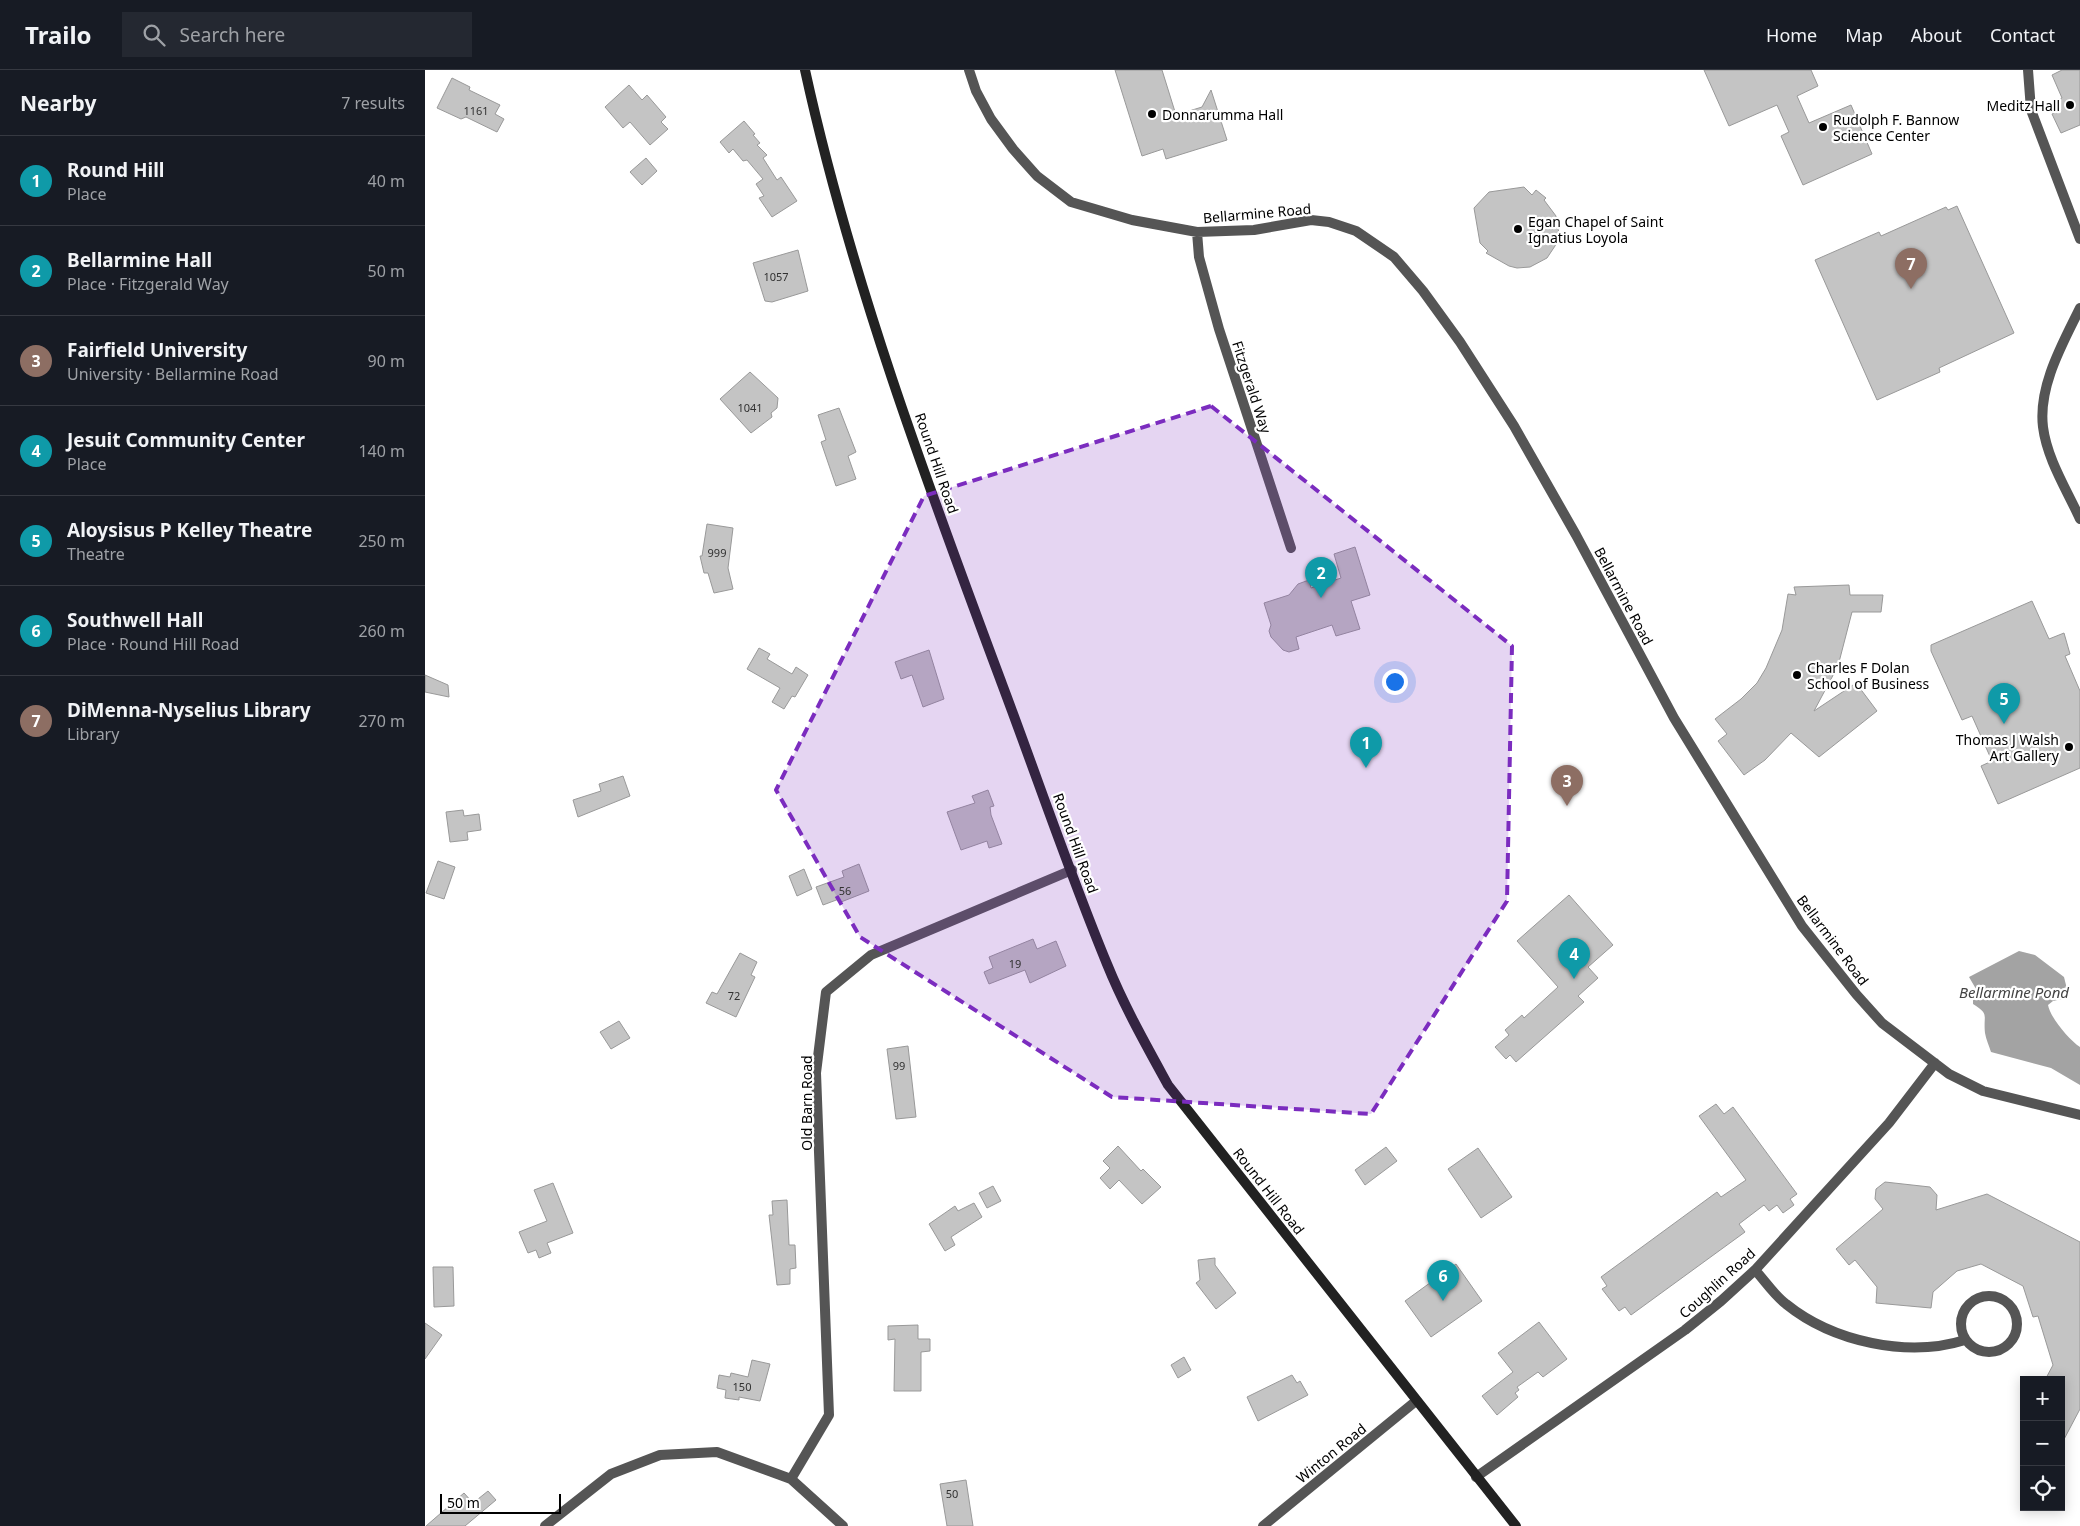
<!DOCTYPE html>
<html lang="en">
<head>
<meta charset="utf-8">
<style>
	:root { --surface:#171b24; --page:#242831; --text:#f1f3f6; --muted:#9ea1a6; --line:#363941; --accent:#0b8043 }
	body { margin:0; font-family:"Noto Sans",sans-serif; background:var(--page); color:var(--text) }
	.controls { position:absolute; right:15px; bottom:15px; display:grid; overflow:hidden; border-radius:0px; box-shadow:0 2px 12px #0003 }
	.controls button { width:45px; height:45px; display:grid; place-items:center; padding:0; border:0; border-bottom:1px solid var(--line); background:var(--surface); color:var(--text); font:25px sans-serif }
	.scale { position:absolute; left:15px; bottom:12px; width:121px; box-sizing:border-box; padding-left:5px; border:2px solid #000; border-top:0; font-size:14px; line-height:18px; white-space:nowrap; color:#000; -webkit-text-stroke:4px #fff; paint-order:stroke }
	.you { position:absolute; left:969px; top:611px; width:18px; height:18px; margin:-12px; border:4px solid #fff; border-radius:50%; background:#1a73e8; box-shadow:0 0 0 8px #1a73e833 }
	.badge { display:grid; place-items:center; width:32px; height:32px; border-radius:50%; background:var(--accent); color:#fff; font-size:16px; font-weight:700 }
	.pin { position:absolute; translate:-50% -41px; filter:drop-shadow(0 1px 2px #0008) }
	.pin::after { content:''; position:absolute; top:26px; width:18px; height:15px; background:inherit; clip-path:polygon(0 0,100% 0,50% 100%) }
	.list { margin:0; padding:0; list-style:none }
	h2 { display:flex; justify-content:space-between; align-items:center; height:65px; margin:0; padding:0 20px; font-size:21px }
	h2 small { font-size:16px; font-weight:400; color:var(--muted) }
	.list li { display:grid; grid-template-columns:32px 1fr auto; gap:15px; align-items:center; box-sizing:border-box; height:90px; padding:0 20px; border-top:1px solid var(--line) }
	.list b { display:block; font-size:19px; white-space:nowrap }
	.list p { margin:0; font-size:16px; white-space:nowrap; color:var(--muted) }
	.list em { font-size:16px; font-style:normal; color:var(--muted) }
	.icon { flex:none; width:28px; height:28px; fill:none; stroke:currentColor; stroke-width:2; stroke-linecap:round; stroke-linejoin:round }
	.map { position:relative; flex:none; width:1655px; height:1456px; overflow:hidden }
	header { display:flex; align-items:center; gap:30px; box-sizing:border-box; height:70px; padding:0 25px; background:var(--surface); border-bottom:1px solid var(--line) }
	header strong { font-size:24px }
	nav { display:flex; gap:28px; margin-inline-start:auto; font-size:18px }
	.search { width:350px; height:45px; background:var(--page); display:flex; align-items:center; gap:12px; box-sizing:border-box; padding:0 18px; border-radius:0px; color:var(--muted); font-size:19px }
	main { display:flex }
	aside { flex:1; background:var(--surface) }
	.map>svg:first-child { display:block }
	.water { fill:#a3a3a3 }
	.building { fill:#c4c4c4; stroke:#999 }
	.lines { fill:none; stroke-linecap:round; stroke-linejoin:round }
	.minor { stroke:#555; stroke-width:10 }
	.secondary { stroke:#222; stroke-width:10 }
	.marked { fill:#7b2cbf; fill-opacity:0.2; stroke:#7b2cbf; stroke-width:4; stroke-dasharray:10 6; stroke-linejoin:round }
	.poi-dot { fill:#000; stroke:#fff; stroke-width:2 }
	.labels { text-anchor:middle; dominant-baseline:central; stroke-width:4.5; stroke-linejoin:round; paint-order:stroke }
	.number-label { font-size:11px; fill:#313131 }
	.poi-label { font-size:14px; fill:#000; stroke:#fff; text-anchor:start }
	.street-label { font-size:14px; fill:#000; stroke:#fff }
	.water-label { font-size:15px; font-style:italic; fill:#444; stroke:#fff }
</style>
</head>
<body>
<header>
<strong>Trailo</strong>
<div class="search"><svg class="icon" aria-label="search" viewBox="0 0 24 24"><circle cx="10" cy="10" r="6"/><path d="M15 15l6 6"/></svg>Search here</div>
<nav><a>Home</a><a>Map</a><a>About</a><a>Contact</a></nav>
</header>
<main>
<aside>
<h2>Nearby<small>7 results</small></h2>
<ul class="list">
<li><span class="badge" style="background:#0f9aa8">1</span><div><b>Round Hill</b><p>Place</p></div><em>40 m</em></li>
<li><span class="badge" style="background:#0f9aa8">2</span><div><b>Bellarmine Hall</b><p>Place · Fitzgerald Way</p></div><em>50 m</em></li>
<li><span class="badge" style="background:#8d6e63">3</span><div><b>Fairfield University</b><p>University · Bellarmine Road</p></div><em>90 m</em></li>
<li><span class="badge" style="background:#0f9aa8">4</span><div><b>Jesuit Community Center</b><p>Place</p></div><em>140 m</em></li>
<li><span class="badge" style="background:#0f9aa8">5</span><div><b>Aloysisus P Kelley Theatre</b><p>Theatre</p></div><em>250 m</em></li>
<li><span class="badge" style="background:#0f9aa8">6</span><div><b>Southwell Hall</b><p>Place · Round Hill Road</p></div><em>260 m</em></li>
<li><span class="badge" style="background:#8d6e63">7</span><div><b>DiMenna-Nyselius Library</b><p>Library</p></div><em>270 m</em></li>
</ul>
</aside>
<div class="map">
<svg width="1655" height="1456" viewBox="0 0 1655 1456">
	<rect width="100%" height="100%" fill="#fff"/>
	<path class="water" d="M1594,881l16,4 29,22 3,12 -1,9 -13,3 -5,4c2,12 21,35 32,42v38l-29,-17 -60,-16c-2,-6 -5,-13 -6,-19 -2,-19 5,-18 -12,-29v-8l3,-7 -7,-12z"/>
	<path class="building" d="M690,0h47l14,45 26,-8 9,-17 16,50 -61,19 -3,-10 -21,7z
		M1279,0h107l7,16 -21,10 12,27 42,-18 21,49 -69,31 -22,-49 8,-4 -12,-27 -48,21z
		M1637,0h18v55l-19,8 -9,-19 9,-4 -4,-10 5,-2 -10,-23z
		M27,8l18,9 -1,3 31,15 -5,9 9,5 -7,13 -31,-15 -5,2 -24,-11z
		M204,15l13,15 5,-5 19,22 -5,5 7,7 -18,16 -20,-23 -7,6 -18,-21z
		M319,51l11,13 -2,1 7,8 -3,2 10,10 -4,3 14,22 4,-3 16,24 -25,16 -13,-19 5,-2 -8,-12 7,-5 -16,-19 -4,1 -10,-12 -4,4 -9,-11z
		M221,88l11,13 -15,14 -12,-13z
		M1099,117l8,8 4,-5 10,8 -2,2 12,16 3,18 -2,9 -10,15 -17,9 -13,1 -8,-2 -23,-13 2,-2 -8,-8 -6,-35 15,-16z
		M1532,136l57,127 -75,35 1,4 -63,28 -62,-140 64,-28 2,4 65,-29 2,3z
		M373,180l10,41 -36,11 -7,-1 -12,-38z
		M325,302l28,26 -1,10 -6,5 1,4 -21,16 -31,-34z
		M414,338l17,44 -8,4 8,23 -20,7 -15,-44 5,-2 -8,-25z
		M282,454l26,4 -5,40 5,21 -19,4 -6,-20h-4l-4,-17h2z
		M930,477l15,48 -19,6 9,28 -24,7 -4,-11 -36,12 3,12 -10,3 -6,-2 -12,-13 -2,-6 2,-6 -7,-22 25,-8 9,-11 11,-4 2,8 30,-10 -7,-24z
		M1424,515l1,10h33l-2,17h-29l-14,54 -24,45 42,-28 21,28 -58,46 -28,-24 -26,27 -21,15 -26,-34 9,-7 -12,-15 26,-20 16,-16 9,-15 16,-38 6,-36 8,1 -2,-8z
		M1607,531l17,38 15,-6 6,21 -5,2 15,35v77l-82,36 -17,-38 11,-5 -20,-45 -10,4 -31,-69v-6z
		M334,578l11,6 -3,5 25,15 4,-7 12,8 -13,22 -3,-1 -8,13 -12,-7 8,-14 -33,-19z
		M504,580l15,49 -21,8 -11,-32 -11,4 -6,-17z
		M0,605l23,10 1,12 -24,-5z
		M198,706l7,20 -52,21 -5,-17 28,-9 -2,-7z
		M563,720l6,16 -4,1 1,8 11,29 -13,4 -2,-7 -26,9 -14,-38 28,-9 -3,-7z
		M38,740l1,6 15,-2 2,16 -14,2 1,8 -18,2 -4,-30z
		M13,791l17,6 -11,32 -18,-6z
		M434,794l10,27 -28,11 -2,-3 -16,6 -7,-18 28,-10 -2,-6z
		M379,799l8,20 -15,7 -8,-20z
		M1144,825l44,50 -25,22 10,11 -20,18 6,6 -68,60 -6,-7 -4,4 -11,-12 14,-12 -4,-5 17,-15 2,3 34,-31 -41,-46z
		M608,869l4,10 19,-8 10,25 -36,17 -5,-13 -36,14 -5,-12 9,-4 -4,-11z
		M315,883l17,9 -6,13 4,2 -19,40 -30,-14 6,-11 5,2z
		M194,951l11,17 -19,11 -11,-17z
		M483,976l8,71 -20,2 -9,-70z
		M1291,1034l8,10 9,-7 64,87 -7,5 4,6 -11,8 -6,-8 -8,6 -5,-6 -25,19 6,8 -114,83 -6,-8 -6,4 -17,-22 5,-3 -6,-9 116,-85 4,5 25,-17 -47,-64z
		M693,1076l23,25 2,-2 18,18 -19,17 -23,-24 -9,9 -10,-11 10,-10 -7,-7z
		M961,1077l11,14 -32,24 -10,-15z
		M1053,1078l34,49 -31,21 -33,-49z
		M1460,1112l45,5 7,8 -1,15 51,-16 93,48v167l-19,36v-65h-16l8,-15 -15,-49 -5,1 -10,-31 -42,-22 -24,7 -24,21 -2,16 -55,-5 1,-16 -22,-27 -6,5 -13,-16 47,-40 -8,-10 1,-10z
		M128,1113l20,50 -26,10 4,10 -12,5 -3,-8 -8,3 -9,-21 28,-11 -13,-31z
		M568,1116l8,15 -14,7 -8,-15z
		M362,1130l2,45h6l1,23 -6,1v15l-13,1 -8,-70h4l-1,-14z
		M549,1133l8,14 -31,20 4,8 -10,6 -16,-27 26,-18 3,5z
		M790,1188v7l21,28 -20,16 -20,-26 4,-3 -2,-20z
		M1031,1194l26,37 -51,36 -26,-36z
		M8,1197h20l1,39 -20,1z
		M1114,1252l28,37 -24,18 -5,-5 -21,15 2,3 -4,3 3,4 -21,18 -15,-19 31,-24 -15,-19z
		M0,1253l17,12 -17,24z
		M493,1255v14h12v12l-9,1v39h-27l1,-52 -7,1v-14z
		M759,1287l7,13 -13,8 -7,-13z
		M327,1290l18,4 -10,37 -21,-4v3l-14,-2 1,-8 -9,-2 2,-13 11,2 1,-4 17,4z
		M867,1305l5,8 3,-2 8,14 -50,26 -11,-24z
		M541,1410l7,46h-26l-7,-42z
		M63,1421l8,9 -31,26h-39l38,-33 9,10z"/>
	<g class="lines">
		<path class="minor" d="M544,0l7,21 15,28 22,30 24,27 34,26 61,18 65,12 57,-2 57,-10 18,2 27,9 38,26 29,34 37,51 54,84 62,109 98,183 128,208 54,68 26,29 67,51 34,17 97,24
			M1603,0l3,40 49,129
			M772,162l2,25 20,72 72,219
			M1655,238c-17,35 -42,78 -37,119 4,32 24,63 37,92
			M1330,1200c10,11 19,25 31,34 47,38 122,54 179,36
			M1536 1254a28 28 0 1 1 56 0a28 28 0 1 1-56 0Z
			M1051,1407l209,-147 36,-29 34,-31 134,-147 46,-60
			M366,1409l38,-64 -13,-342 10,-81 45,-37 201,-85
			M120,1456l66,-52 49,-19 57,-3 74,27 52,47
			M838,1456l153,-125"/>
		<path class="secondary" d="M380,0c46,210 122,413 197,614 35,93 67,188 105,280 17,42 39,81 61,121l348,441"/>
	</g>
	<path class="marked" d="M786,336l301,240 -5,255 -136,213 -259,-17 -252,-160 -84,-147 148,-294z"/>
	<g class="poi-dot">
		<circle cx="1645" cy="35" r="5"/>
		<circle cx="727" cy="44" r="5"/>
		<circle cx="1398" cy="57" r="5"/>
		<circle cx="1093" cy="159" r="5"/>
		<circle cx="1372" cy="605" r="5"/>
		<circle cx="1644" cy="677" r="5"/>
	</g>
	<g class="labels">
		<g class="number-label">
			<text x="51" y="40">1161</text>
			<text x="351" y="206">1057</text>
			<text x="325" y="337">1041</text>
			<text x="292" y="482">999</text>
			<text x="420" y="820">56</text>
			<text x="590" y="893">19</text>
			<text x="309" y="925">72</text>
			<text x="474" y="995">99</text>
			<text x="317" y="1316">150</text>
			<text x="527" y="1423">50</text>
		</g>
		<g class="poi-label">
			<text x="1635" y="35" text-anchor="end">Meditz Hall</text>
			<text x="737" y="44">Donnarumma Hall</text>
			<text x="1408" y="49">Rudolph F. Bannow<tspan x="1408" dy="16">Science Center</tspan></text>
			<text x="1103" y="151">Egan Chapel of Saint<tspan x="1103" dy="16">Ignatius Loyola</tspan></text>
			<text x="1382" y="597">Charles F Dolan<tspan x="1382" dy="16">School of Business</tspan></text>
			<text x="1634" y="669" text-anchor="end">Thomas J Walsh<tspan x="1634" dy="16">Art Gallery</tspan></text>
		</g>
		<g class="street-label">
			<text transform="translate(832 143) rotate(-5)">Bellarmine Road</text>
			<text transform="translate(827 317) rotate(72)">Fitzgerald Way</text>
			<text transform="translate(512 393) rotate(71)">Round Hill Road</text>
			<text transform="translate(1199 526) rotate(62)">Bellarmine Road</text>
			<text transform="translate(651 773) rotate(70)">Round Hill Road</text>
			<text transform="translate(1408 870) rotate(53)">Bellarmine Road</text>
			<text transform="translate(381 1033) rotate(-90)">Old Barn Road</text>
			<text transform="translate(844 1121) rotate(52)">Round Hill Road</text>
			<text transform="translate(1292 1213) rotate(-42)">Coughlin Road</text>
			<text transform="translate(906 1383) rotate(-39)">Winton Road</text>
		</g>
		<g class="water-label">
			<text x="1589" y="922">Bellarmine Pond</text>
		</g>
	</g>
</svg>
<div class="controls">
<button>+</button>
<button>−</button>
<button><svg class="icon" aria-label="locate" viewBox="0 0 24 24"><circle cx="12" cy="12" r="6"/><path d="M12 2v4M12 18v4M2 12h4M18 12h4"/></svg></button>
</div>
<div class="scale">50 m</div>
<div class="you"></div>
<div class="pin badge" style="left:941px;top:698px;background:#0f9aa8">1</div>
<div class="pin badge" style="left:896px;top:528px;background:#0f9aa8">2</div>
<div class="pin badge" style="left:1142px;top:736px;background:#8d6e63">3</div>
<div class="pin badge" style="left:1149px;top:909px;background:#0f9aa8">4</div>
<div class="pin badge" style="left:1579px;top:654px;background:#0f9aa8">5</div>
<div class="pin badge" style="left:1018px;top:1231px;background:#0f9aa8">6</div>
<div class="pin badge" style="left:1486px;top:219px;background:#8d6e63">7</div>
</div>
</main>
</body>
</html>
